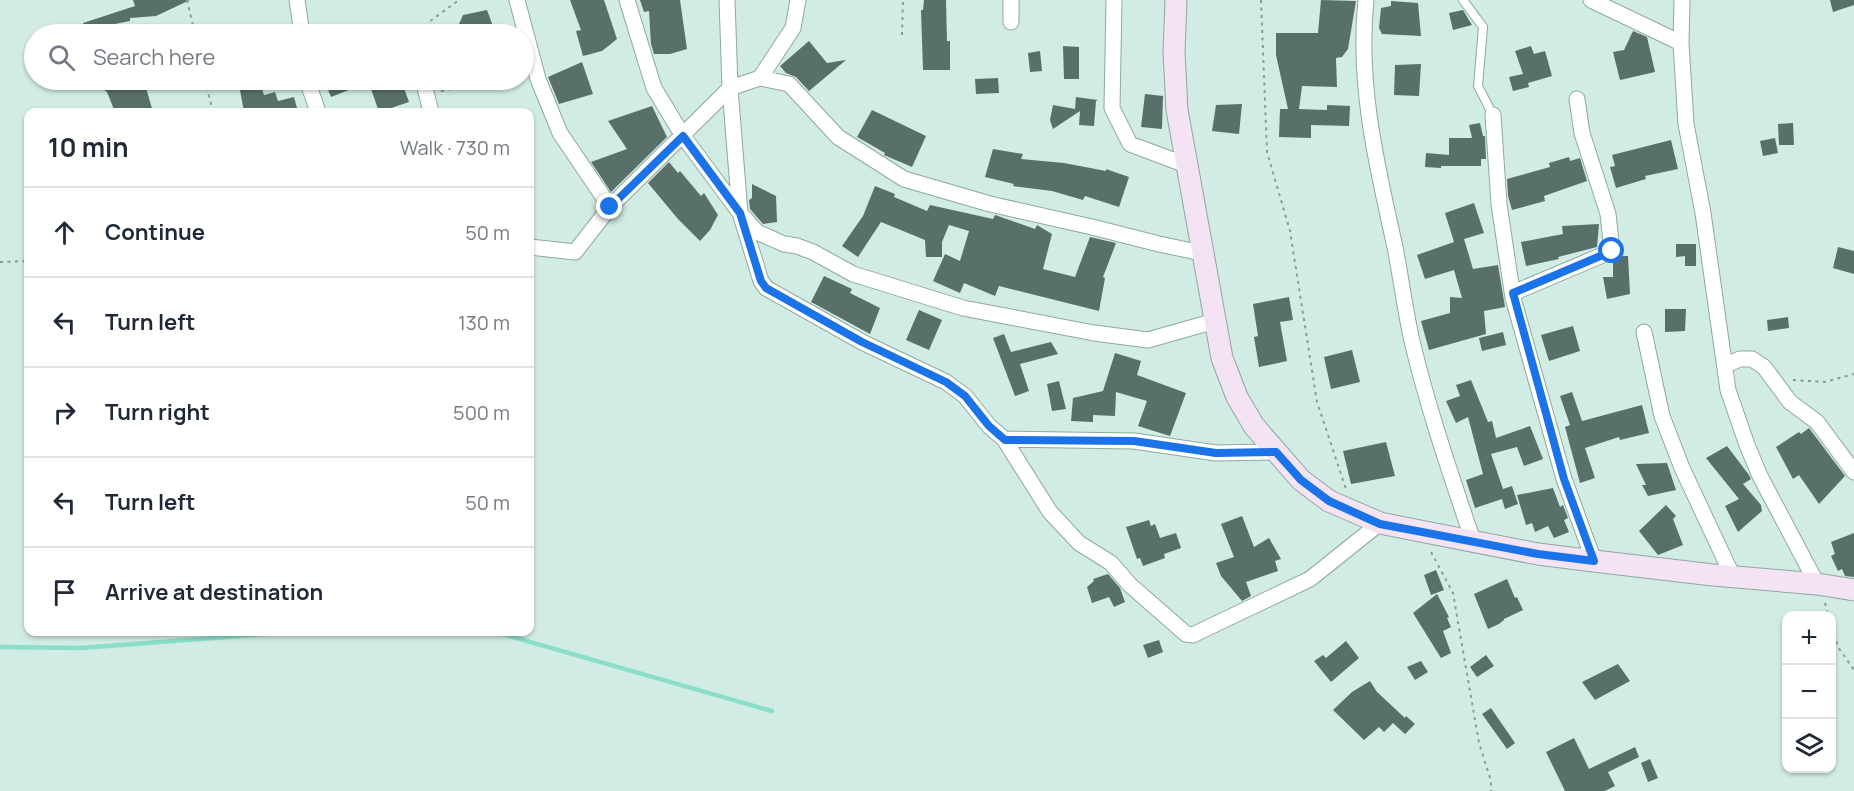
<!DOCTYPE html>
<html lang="en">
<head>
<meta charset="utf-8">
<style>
	:root { --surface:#fff; --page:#f6f6f7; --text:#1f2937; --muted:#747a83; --line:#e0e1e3 }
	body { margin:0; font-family:Manrope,sans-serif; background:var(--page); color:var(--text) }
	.controls { position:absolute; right:18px; bottom:18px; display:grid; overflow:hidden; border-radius:12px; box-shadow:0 2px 4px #0004 }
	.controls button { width:54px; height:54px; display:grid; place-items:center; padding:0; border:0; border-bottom:2px solid var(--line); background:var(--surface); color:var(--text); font:30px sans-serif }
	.stop { position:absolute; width:18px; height:18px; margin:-14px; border:4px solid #1a73e8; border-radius:50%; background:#fff }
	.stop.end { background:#1a73e8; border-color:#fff; box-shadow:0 2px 6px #0008 }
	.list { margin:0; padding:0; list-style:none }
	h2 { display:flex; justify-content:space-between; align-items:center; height:78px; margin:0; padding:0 24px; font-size:26px }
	h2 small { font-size:20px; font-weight:400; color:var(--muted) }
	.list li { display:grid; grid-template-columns:39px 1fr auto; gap:18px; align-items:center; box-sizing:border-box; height:90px; padding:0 24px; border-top:2px solid var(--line) }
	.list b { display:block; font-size:22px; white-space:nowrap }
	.list em { font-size:20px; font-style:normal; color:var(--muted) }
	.icon { flex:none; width:33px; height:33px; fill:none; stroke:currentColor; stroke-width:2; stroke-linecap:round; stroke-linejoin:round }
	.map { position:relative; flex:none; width:1854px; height:791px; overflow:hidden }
	.search { position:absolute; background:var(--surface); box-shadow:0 2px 4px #0004; left:24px; top:24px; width:510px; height:66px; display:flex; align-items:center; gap:15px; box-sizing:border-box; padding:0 21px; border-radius:33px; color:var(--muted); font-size:22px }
	.panel { position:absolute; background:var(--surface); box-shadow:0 2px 4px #0004; left:24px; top:108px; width:510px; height:528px; border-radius:12px }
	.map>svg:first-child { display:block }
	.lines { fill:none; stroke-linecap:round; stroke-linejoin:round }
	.stream { stroke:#8bdec9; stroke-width:4.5 }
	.building { fill:#587069 }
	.service-casing { stroke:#8fa8a1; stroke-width:10 }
	.minor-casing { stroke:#8fa8a1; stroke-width:17 }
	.secondary-casing { stroke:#8fa8a1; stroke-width:23 }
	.path { stroke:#879c96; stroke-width:2; stroke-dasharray:3 4.5; stroke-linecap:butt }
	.service { stroke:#fff; stroke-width:8 }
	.minor { stroke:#fff; stroke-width:15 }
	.secondary { stroke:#f4e3f3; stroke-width:21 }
	.route { stroke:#1a73e8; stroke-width:8 }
</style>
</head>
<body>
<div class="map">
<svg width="1854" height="791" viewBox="0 0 1854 791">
	<rect width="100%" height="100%" fill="#d1ece4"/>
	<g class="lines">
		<path class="stream" d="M495,632l277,79
			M0,647l81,1 210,-16"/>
	</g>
	<path class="building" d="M133,0h57l-34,16 -26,2v3l-45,9 -2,-7 52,-17z
		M570,0h34l13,39 -15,12 -19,5 -7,-25 5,-1z
		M640,0h40l7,49 -17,5h-16l-3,-10 -2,-33 -5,1z
		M924,0h22l1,41h3v29h-27l-2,-60h2z
		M1321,0l35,1 -8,48 -6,8 -6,1 1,29 -35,-1 -3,23 28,1v-5l23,1 -1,20 -38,-1v13l-32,-1 1,-28h8l-12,-54v-22h42z
		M1830,0h24v5l-21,7z
		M1391,1l27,2 3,33 -39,-2 -3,-6 2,-20 10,-2z
		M487,10l9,24h-35l-2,-10 4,-9z
		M1463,10l9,15 -19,5 -4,-17z
		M1633,31l14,6 8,35 -35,8 -7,-28 11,-2z
		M809,41l18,22 19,-3 -37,31 -13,-14 -10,-4 -6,-7z
		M1063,46l16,1v32h-15z
		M1531,46l3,8 11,-3 7,25 -24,7 1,4 -16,4 -4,-14 14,-3 -8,-23z
		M1040,51l2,20 -12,1 -2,-19z
		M582,62l11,32 -34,10 -11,-27z
		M1421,64l-2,32 -25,-1 1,-30z
		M998,78l1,15 -23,1 -1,-15z
		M99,80h42l3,8h2l7,24h-38l-8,-20 -4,-3z
		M324,80h50l-43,17z
		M386,80h15l8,22 -30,10 -9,-26z
		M260,83l4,12 11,-3 3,9 16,-4 4,15h-54l-4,-22z
		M1145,94l18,2 -1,33 -21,-2z
		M1076,97l22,3 -2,1 -2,25 -15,-1 1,-14 -27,18 -3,-9 3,-15 22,4z
		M1242,104l-3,30 -27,-3 4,-26z
		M652,106l15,31 -56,55 -20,-30 36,-13 -19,-28z
		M872,110l54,26 -14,31 -28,-12 1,-2 -28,-16z
		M1480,123l3,13h2l1,23h-5v7h-40v2l-16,-1 1,-14 23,2v-17h23l-3,-13z
		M1793,123l1,22h-15l-1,-21z
		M1775,138l3,15 -15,3 -3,-15z
		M1671,140l7,29 -33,7 1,3 -30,9 -6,-21 5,-1 -3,-11z
		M993,149l30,5 -2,5 43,4 42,8v-2l23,8 -10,30 -34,-11 -2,4 -31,-9 -39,-5 1,-2 -29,-7z
		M1569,157l1,4 10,-3 7,23 -43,15 1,5 -33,9 -4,-14 -1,-17 43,-12 -1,-4z
		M669,162l9,11 2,-2 21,25 3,-3 14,22 -8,15 -10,11 -22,-22 -30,-36z
		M752,184l24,12 1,26 -14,2 -13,-15 -1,-9 3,-2z
		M875,186l20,8 -1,3 33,14 3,-6 63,14 2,-4 40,14 2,-4 15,9 -9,35 32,8 15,-40 26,6 -13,34 2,1 -6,33 -100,-25 -4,10 -31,-13 -4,10 -27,-12 12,-27 15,7 9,-30 -20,-6 -7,17v15h-16l-1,-17 -44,-18 -23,35 -16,-11 21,-30z
		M1474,203l10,30 -20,6 9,30 25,-4 7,42 -21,4 2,23 -57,16 -8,-29 29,-8v-16l12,1 -8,-28 -29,9 -8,-24 37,-13 -9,-29z
		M1599,224l-2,23 -39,10 1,2 -33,7 -5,-24 42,-8 -1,-8z
		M1676,244h20v22h-11v-10l-9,1z
		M1838,247l16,4v23l-21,-6z
		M1620,256h8l2,38 -23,5 -4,-22h10v-16z
		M824,276l28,13 -2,4 30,15 -10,26 -59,-32z
		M1289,297l4,23 -13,2 7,39 -28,6 -5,-30 4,-1 -5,-32z
		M1665,309h21l-1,22 -20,1z
		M919,310l23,10 -13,30 -23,-10z
		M1788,317l1,11 -21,3 -1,-11z
		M1573,326l7,25 -31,10 -8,-26z
		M1503,332l3,13 -24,6 -3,-13z
		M1004,334l7,18 40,-10 7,12 -38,10 9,27 -14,5 -22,-58z
		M1352,350l8,32 -29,7 -7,-32z
		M1115,353l26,8 -4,14 49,18 -16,43 -32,-10 9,-25 -31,-9 -1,24 -22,-1v7l-22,-1 2,-23 30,-7z
		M1471,380l17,42 4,-1 4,17 34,-12 13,33 -19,7 -7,-19 -26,7 12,35 9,-3 6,18 -13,5 -3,-10 -27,9 -9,-28 17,-6 -15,-57 -12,6 -10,-22 14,-5 -4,-11z
		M1059,381l7,28 -14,2 -5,-27z
		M1572,392l10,29 60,-16 7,28 -29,7 -1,-3 -34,11 10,30 -15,5 -15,-56 5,-2 -10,-29z
		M1809,428l36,48 -26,28 -20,-29 -6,4 -17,-32 23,-15 2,2z
		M1386,442l9,34 -44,8 -8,-33z
		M1727,446l22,29 2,4 -8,5 18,21 1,6 -24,21 -13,-26 14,-7 -33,-41z
		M1667,463l9,27 -28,6 -6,-11h4l-10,-21z
		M1553,488l7,19 3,-2 5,13 -4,2 5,12 -15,6 -6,-12 -13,6 -3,-9 -6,2 -9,-30z
		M1666,505l10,11 -3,3 10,26 -25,10 -19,-24z
		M1242,516l12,31 15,-9 12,21 -6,2 3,10 -32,11 5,14 -9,5 -21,-25 -5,-13 18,-6 -13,-33z
		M1149,520l2,6 4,-2 5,14 16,-5 5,15 -17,6 1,4 -22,8 -3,-8 -3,1 -11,-32z
		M1854,533v44l-9,-1 -3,-7 -4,2 -7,-15 4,-2 -4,-12z
		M1436,570l8,20 -13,5 -7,-20z
		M1108,574l12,14 5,14 -11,5 -5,-10 -17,6 -5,-16 7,-6 -1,-2z
		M1507,579l8,19 2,-1 6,13 -19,9v1l-5,4 -11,5 -14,-35z
		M1437,594l12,23 -2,1 4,9 -8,4 8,22 -10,5 -28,-45z
		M1159,640l4,12 -15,6 -5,-13z
		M1346,641l13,17 -28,24 -17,-21 9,-6 3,3z
		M1486,655l8,11 -17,11 -7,-10z
		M1421,661l7,11 -13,8 -8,-13z
		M1618,664l12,17 -35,19 -13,-18z
		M1370,681l7,11 28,26 1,-2 9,8 -10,10 -12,-11 -9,9 -5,-5 -15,13 -31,-30 19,-18z
		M1491,708l24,35 -8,6 -25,-35z
		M1574,738l15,31 46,-22 4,10 -31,15 7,14 -10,5h-40l-19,-39z
		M1650,759l8,19 -10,4 -7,-19z"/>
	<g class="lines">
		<defs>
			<path id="service" d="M1463,0l20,27 -5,59 15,29"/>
			<path id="minor" d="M297,0l5,34
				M517,0l21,79 22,54 50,74 120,-119 30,-10 29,6 49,53 66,42 86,25 102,23 67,17 43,9
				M627,0l27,88 29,48 57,77 17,19 27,12 13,2 16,6 40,22 110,34 131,25 54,7 67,-19
				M727,0l3,88 10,125 21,68 5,7 96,54 84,40 19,14 24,30 15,13 46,73 29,31 32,20 19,22 56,49 7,1 8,-4 109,-52 70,-56
				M1114,0l-2,108 18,36 56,21
				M1366,0c-9,83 11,167 29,247 6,31 10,63 17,94 16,68 39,134 61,200
				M1591,0l90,43
				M1682,0l-1,43 5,81 17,89 25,177 19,55 13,31 57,108
				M1011,22v-22
				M760,78l33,-50 5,-28
				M307,80l11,32
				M423,80l8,32
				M1493,115l6,89 14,94 51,181 30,82
				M530,247l45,5 35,-45
				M1513,293l99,-42 -4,-37 -26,-81 -5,-34
				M1644,332l18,84 20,52 51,109
				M1726,365l14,-6h12l12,8 26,35 27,20 37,50
				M1004,439l130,2 82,12 60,-1"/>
			<path id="secondary" d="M1176,0l-2,52 3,58 45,248 15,39 17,29 47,54 28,21 51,22 40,8 118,23 56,7 119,14 104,9 37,6"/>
		</defs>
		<use href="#service" class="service-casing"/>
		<use href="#minor" class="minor-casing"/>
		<use href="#secondary" class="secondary-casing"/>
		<path class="path" d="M187,0l8,34
			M1261,0l6,152 23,79 27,171 29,87
			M423,34l6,-12 30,-22
			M902,35l1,-35
			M205,80l8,32
			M441,91l57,-11
			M0,262l28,-1
			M1793,380l32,2 29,-8
			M1431,552l22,41 26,150 12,38v10
			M1825,603l3,13
			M1832,627l6,20 16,23"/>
		<use href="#service" class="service"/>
		<use href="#minor" class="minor"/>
		<use href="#secondary" class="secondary"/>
	</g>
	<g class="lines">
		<path class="route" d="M610,207l73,-71 57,77 21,68 5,7 96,54 84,40 19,14 24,30 16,14 129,1 82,12 60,-1 25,28 28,21 51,23 158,30 56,7 -30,-82 -51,-186 99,-42"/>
	</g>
</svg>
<div class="controls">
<button>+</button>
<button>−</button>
<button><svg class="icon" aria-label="layers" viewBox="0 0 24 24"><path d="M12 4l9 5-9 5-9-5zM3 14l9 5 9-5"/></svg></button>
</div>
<div class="stop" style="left:1612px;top:251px"></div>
<div class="stop end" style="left:610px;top:207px"></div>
<div class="search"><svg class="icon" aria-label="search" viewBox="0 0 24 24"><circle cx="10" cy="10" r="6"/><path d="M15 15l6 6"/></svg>Search here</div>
<section class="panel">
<h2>10 min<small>Walk · 730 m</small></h2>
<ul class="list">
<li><svg class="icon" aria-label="ahead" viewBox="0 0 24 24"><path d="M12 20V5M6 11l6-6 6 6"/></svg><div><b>Continue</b></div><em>50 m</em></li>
<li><svg class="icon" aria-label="left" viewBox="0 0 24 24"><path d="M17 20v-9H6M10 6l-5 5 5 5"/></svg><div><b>Turn left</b></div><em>130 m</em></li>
<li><svg class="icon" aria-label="right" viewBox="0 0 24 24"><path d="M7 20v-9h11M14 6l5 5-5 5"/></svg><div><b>Turn right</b></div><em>500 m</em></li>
<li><svg class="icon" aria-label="left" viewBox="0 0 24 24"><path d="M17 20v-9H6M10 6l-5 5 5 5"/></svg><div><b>Turn left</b></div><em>50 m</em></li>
<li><svg class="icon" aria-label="arrive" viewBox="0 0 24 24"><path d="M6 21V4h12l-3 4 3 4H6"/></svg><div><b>Arrive at destination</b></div></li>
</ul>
</section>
</div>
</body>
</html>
